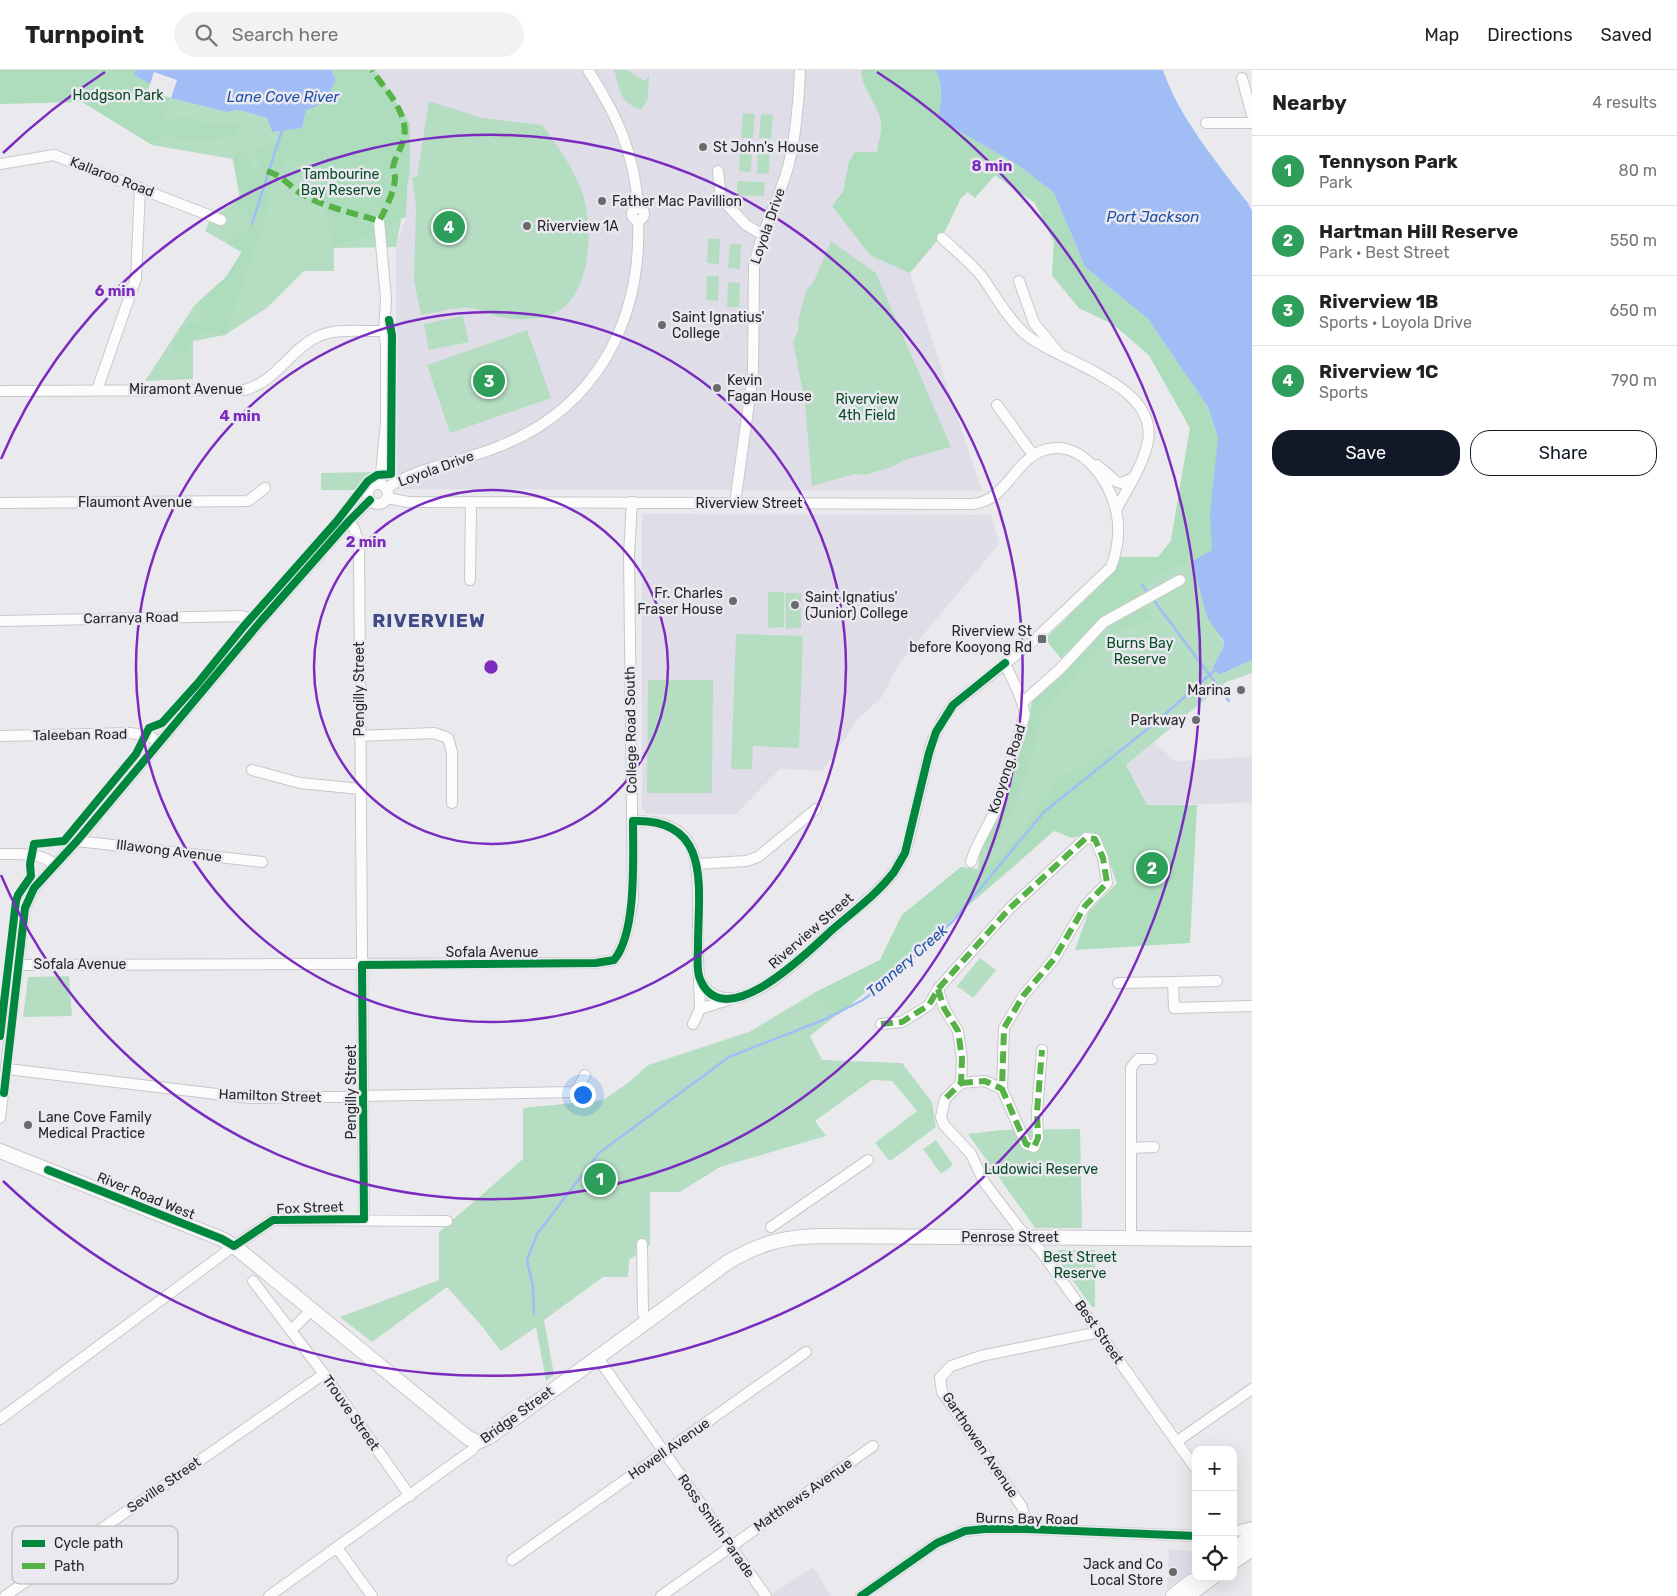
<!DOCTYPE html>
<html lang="en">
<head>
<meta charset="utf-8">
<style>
	:root { --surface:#fff; --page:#f2f2f2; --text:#222; --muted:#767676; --line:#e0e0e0; --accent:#111827 }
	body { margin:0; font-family:Rubik,sans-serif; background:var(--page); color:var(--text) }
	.controls { position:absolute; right:15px; bottom:15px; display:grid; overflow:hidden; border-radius:10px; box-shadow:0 5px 20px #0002 }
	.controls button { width:45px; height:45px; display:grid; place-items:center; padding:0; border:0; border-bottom:1px solid var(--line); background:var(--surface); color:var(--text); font:25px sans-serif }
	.you { position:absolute; left:582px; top:1024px; width:18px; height:18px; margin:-12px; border:4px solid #fff; border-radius:50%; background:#1a73e8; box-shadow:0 0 0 8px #1a73e833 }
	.badge { display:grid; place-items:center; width:32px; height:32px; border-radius:50%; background:var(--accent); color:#fff; font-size:16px; font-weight:700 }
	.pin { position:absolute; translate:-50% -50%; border:2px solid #fff; box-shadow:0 1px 5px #0006 }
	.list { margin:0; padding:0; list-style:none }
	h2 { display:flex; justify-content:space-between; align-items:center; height:65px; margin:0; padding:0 20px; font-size:21px }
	h2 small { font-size:16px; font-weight:400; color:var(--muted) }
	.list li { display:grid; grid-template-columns:32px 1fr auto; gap:15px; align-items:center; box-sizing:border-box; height:70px; padding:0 20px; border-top:1px solid var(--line) }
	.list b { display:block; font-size:19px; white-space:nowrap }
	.list p { margin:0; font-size:16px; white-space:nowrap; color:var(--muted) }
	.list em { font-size:16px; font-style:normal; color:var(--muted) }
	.actions { display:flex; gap:10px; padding:15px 20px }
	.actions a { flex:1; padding:11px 0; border:1px solid var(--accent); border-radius:20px; text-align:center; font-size:18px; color:var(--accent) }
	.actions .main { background:var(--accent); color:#fff }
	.icon { flex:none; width:28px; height:28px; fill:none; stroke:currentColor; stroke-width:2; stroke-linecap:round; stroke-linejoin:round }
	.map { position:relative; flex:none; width:1252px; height:1526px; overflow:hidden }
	header { display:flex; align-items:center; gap:30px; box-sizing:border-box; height:70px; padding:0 25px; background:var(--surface); border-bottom:1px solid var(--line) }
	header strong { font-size:24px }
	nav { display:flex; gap:28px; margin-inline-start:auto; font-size:18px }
	.search { width:350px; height:45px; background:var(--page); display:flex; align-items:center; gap:12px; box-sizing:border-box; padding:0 18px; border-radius:28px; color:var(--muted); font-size:19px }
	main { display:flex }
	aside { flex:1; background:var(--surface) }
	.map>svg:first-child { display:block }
	.built { fill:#dfdee8 }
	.green { fill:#b5ddc2 }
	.forest { fill:#adddbd }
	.water { fill:#a0bef5 }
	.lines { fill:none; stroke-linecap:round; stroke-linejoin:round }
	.stream { stroke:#a0bef5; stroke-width:2.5 }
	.minor-casing { stroke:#c8c8cb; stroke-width:12 }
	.major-casing { stroke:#c8c8cb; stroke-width:16 }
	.minor { stroke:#fcfcfc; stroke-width:10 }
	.major { stroke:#fcfcfc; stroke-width:14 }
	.quiet { stroke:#56b246; stroke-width:6; stroke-dasharray:12 6; stroke-linecap:butt }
	.cycleway-casing { stroke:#e9e9ef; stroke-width:11 }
	.cycleway { stroke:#00873e; stroke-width:8 }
	.ring { fill:none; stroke:#7b2cbf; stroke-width:2.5 }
	.poi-dot { fill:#6b6b6e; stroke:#e9e9ef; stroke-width:2 }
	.labels { text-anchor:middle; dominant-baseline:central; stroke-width:5; stroke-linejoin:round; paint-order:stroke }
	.park-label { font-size:14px; fill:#094c26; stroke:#e9e9ef }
	.poi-label { font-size:14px; fill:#272729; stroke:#e9e9ef; text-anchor:start }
	.street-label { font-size:14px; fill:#272729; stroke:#e9e9ef }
	.water-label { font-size:15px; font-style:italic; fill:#2150a8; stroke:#e9e9ef }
	.district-label { font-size:19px; font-weight:bold; letter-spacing:1px; fill:#3f4b87; stroke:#e9e9ef }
	.key { fill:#e9e9ef; stroke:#afafb4; stroke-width:1 }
	.key-label { font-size:14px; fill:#272729 }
	.centre { fill:#7b2cbf; stroke:#e9e9ef; stroke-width:2.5 }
	.ring-label { font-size:15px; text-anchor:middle; font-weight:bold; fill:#7b2cbf; stroke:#e9e9ef; stroke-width:5; stroke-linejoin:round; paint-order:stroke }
</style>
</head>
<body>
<header>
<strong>Turnpoint</strong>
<div class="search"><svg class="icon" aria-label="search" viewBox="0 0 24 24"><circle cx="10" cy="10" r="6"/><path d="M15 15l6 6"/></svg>Search here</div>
<nav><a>Map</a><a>Directions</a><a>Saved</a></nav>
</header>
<main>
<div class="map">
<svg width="1252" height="1526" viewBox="0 0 1252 1526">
	<rect width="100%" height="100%" fill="#eaeaee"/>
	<path class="built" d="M375,0h560l60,105 -20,23 -7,-6 -7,6 -16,33 -35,42 72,218 -585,-2 -1,-242 10,-30 4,-93z
		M642,444l349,1 8,29 -101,121 -17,33 -23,21 -35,52 -43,-2 -44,45h-89l-5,-5z
		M1154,672l21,19 77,-4v46l-105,2 -21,-40z
		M1169,1479l27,3v16l-29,21z
		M813,1497l18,29h-62z"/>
	<path class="green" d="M331,0h44l35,54v48l-14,75 -62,1v23h-30l-37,37 -42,27 -32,6v38l-48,2 49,-75 32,-29 16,-25 -37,-21 5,-12 30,-21 -7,-39 -81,-14 19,-47 55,14 13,-2 28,8 5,14 30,-4 4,-18 30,-30z
		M614,0h13l18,11 4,-6 -1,23 -7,12c-24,-9 -20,-21 -27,-40z
		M429,31l53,17 60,7c15,19 28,39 38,61 15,35 13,111 -27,128 -16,7 -41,6 -57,2 -8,-3 -17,-7 -26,-8 -14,-2 -34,5 -49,7l-7,-35 2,-74 -4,-29h5z
		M743,43l12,1 -2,24h-12z
		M761,44l12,1 -2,24 -12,-1z
		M740,77h12l-1,25 -12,-1z
		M758,78l12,1 -1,25 -12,-1z
		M1018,95l67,102 133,171 2,197 4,11 -4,29 32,-15v13l-26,9 -100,83 -107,97 -124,107 -85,67 12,24 80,3 30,39 4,25 -46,34 -15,-18 42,-32 -25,-30 -20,-1 -57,41 11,15 -106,31 -40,25h-30v53l-21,15 -1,17h-25l-59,43 10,55 -8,6 -10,-54 -35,24 -21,-27 -33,-37 -75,55 -32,-25 99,-37v-48l84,-73v-51l80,-8 25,-17 20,-18 101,-33 65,-39 66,-33 22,-45 59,-48 17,2 2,-20 24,-47 24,-74 4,-27 35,-35 -22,-27 69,-67 7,-15h37l13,-16 19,-113 -41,-73 -36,-31 -34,-16 -27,-33 2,-33 -19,-39 -40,-28z
		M737,111l28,1 -1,14 -27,-1z
		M708,169h12l-1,25 -12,-1z
		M831,171l45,32 75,174 -47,13 -12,7 -28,8 -9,-1 -43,12 -7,-83 -12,-61 6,-14 -1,-7 8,-30 9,-12z
		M730,174h11l-1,25 -12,-1z
		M707,206h12l-1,25 -12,-1z
		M728,212l12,1 -1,24h-12z
		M463,246l6,26 -40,8 -5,-26z
		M527,260l24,68 -101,35 -23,-68z
		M375,402l-16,18h-38v-17z
		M768,522h16v35l-16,1z
		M785,523h16v35l-15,1z
		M736,564l67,2 -4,112 -46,-2 -1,23h-21z
		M648,610h65l-1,113h-65z
		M980,888l16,12 -23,28 -16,-12z
		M69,906l3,40 -49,1 5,-40z
		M1080,1059l2,99h-47l-67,-94 33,-4z
		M936,1070l17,25 -12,9 -18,-25z
		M1059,1180h36v57h-3l-37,-51z"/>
	<path class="forest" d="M0,0h135l-1,5 16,9 -2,6 23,8 -7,19c17,5 20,-6 40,8l17,-2 18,2 -3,11 -33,4 -11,-2 -9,2 -13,-6 -7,5 -9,2 -2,4 -70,-43 -82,2z
		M331,0h44l35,54 -4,93 -72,31 -19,-87 -30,1 -12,19 -10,46 -38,108 -19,-6 -14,10 -5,14h-11l-5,-5 19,-29 4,5 4,-1 4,-16 -4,-5 28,-25 16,-25 -15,-8 2,-8 20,-7v-15l-14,-10 5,-6 -7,-39 4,-7 9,1 7,18 9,2 -6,-22 14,-6 5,1 9,-16 18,-2 4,-18 18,-7 12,-23z
		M861,0h74c9,15 6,32 3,49l80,46 36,28 31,74 63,52 60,88 10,31 -8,75 2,37 -20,11 -21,5 -111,91 -15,-18 69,-67 7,-15h37l13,-16 19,-113 -41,-73 -36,-31 -34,-16 -27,-33 2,-33 -19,-39 -40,-28 -20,23 -7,-6 -7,6 -16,33 -35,42 -40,-18 -38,-49 11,-14 6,-30 6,-10h22c1,-9 5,-19 4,-28 -1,-19 -20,-35 -20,-54z
		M1146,538l6,7 -1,5 -36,12 -74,81 -9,43 -12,36 -19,41 -4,14 -8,4 -7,-5 22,-44 24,-74 4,-27 76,-74z
		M1110,676l16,19 21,40h50l-7,138 -115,7 14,-39 28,-28 -15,-41 -12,-9 -18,5 -18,-7 -216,184 -24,-22 66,-33 22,-45 59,-48 18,8 37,-35 43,-62 29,-14z"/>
	<path class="water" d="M135,0h196l5,10 -12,23 -18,7 -4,18 -30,4 -5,-14 -28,-8 -13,2 -55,-14 6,-18 -23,-8 -4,12 -16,-9z
		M935,0h228c14,44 56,96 85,133l4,8v449l-33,15 -6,-8 11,-21 -1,-6 -16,-23 -15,-56 20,-11 -2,-37 8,-75 -10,-31 -60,-88 -63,-52 -31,-74 -36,-28 -80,-46c3,-17 6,-34 -3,-49z"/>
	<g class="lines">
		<path class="stream" d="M252,154l30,-94
			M1142,515l7,9
			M1152,528l77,103
			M534,1244l-1,-27 -6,-27 10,-26 62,-81 130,-96 94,-37 40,-20 23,-18 68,-62 90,-108 112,-90 59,-52"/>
		<defs>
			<path id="minor" d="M588,0c29,45 47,84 50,138
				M1242,8l10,37
				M1206,53h46
				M0,94l54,-9 167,65
				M718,101l3,27 25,27 17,10
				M632 144a6 6 0 1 1 12 0a6 6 0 1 1-12 0Z
				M379,151l7,78 -2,32 2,14v77l-6,62
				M942,168c14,13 29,25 41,40 13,19 24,39 41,55 33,29 134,50 124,108 -5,25 -21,48 -32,69
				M1019,211l15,42 23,28
				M97,320l39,-112 4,-90
				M0,321l244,-1c31,-7 45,-39 71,-52 21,-11 46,-6 69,-7
				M997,335l36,50
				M1097,395l20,17 4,1 12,-5
				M368 424a10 10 0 1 1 20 0a10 10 0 1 1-20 0Z
				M387,418c30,-21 78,-27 113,-42 96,-38 142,-125 138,-226
				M388,428l20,4 564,2c35,-2 43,-48 76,-55 35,-8 61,32 68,61 4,18 2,39 -5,57l-80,76 -78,62 -11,16 -11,23 -22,95 -4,14 -11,19c-17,22 -41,39 -62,58 -27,24 -103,106 -133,48 -2,-24 -1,-49 -1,-73 0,-51 -3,-86 -65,-84
				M0,433l248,-2 17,-13
				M735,433l18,-129 1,-107c6,-32 21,-60 31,-90 10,-29 14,-77 15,-107
				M349,451l5,7 5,17 5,674
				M470,510l1,-78
				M0,551l242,-5 19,5
				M1023,632l37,-33 44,-47 76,-42
				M0,666l130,-3 20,3 8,7
				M359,666l75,-3 14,5 4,14v51
				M252,700l48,13 60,6
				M77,771l185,21
				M0,784c18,0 40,-2 54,10
				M971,792l5,-14 21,-41 28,-93c-3,-18 -13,-34 -20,-51
				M697,794l49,-3 12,-4 58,-48
				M19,895l577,-2 18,-3c12,-14 15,-41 19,-59l-4,-347 3,-52
				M699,910l1,29 28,-9
				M1173,912l44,-1
				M1118,913l55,-1 1,26 78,-2
				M938,919l6,19 14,23 4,27 -1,25 -16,16 -4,18 3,8 27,29 13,28 35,46 21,22 156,219
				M693,954l7,-15
				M881,954l21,-2 27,-17 9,-16 72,-81 76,-70 9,1 8,19 4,25 -22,23 -31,53 -31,37 -19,32 -2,61 24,55 8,3 4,-9 -1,-26 5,-62
				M7,999l243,29 322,-6 6,-3 7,-14
				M961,1013l24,-2 17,8
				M0,1048l25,-210 9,-20 43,-47 184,-220 88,-100 21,-21
				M1131,1078l23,-1
				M771,1157l97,-67
				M1131,1167v-169l7,-9h14
				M642,1174l1,69 4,8
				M253,1211l71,93 86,122
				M291,1261l21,-22
				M597,1287l169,239
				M0,1349l234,-173 39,-26 174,1
				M1176,1372l76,-53
				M1027,1459l-5,-22 -80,-115 -2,-14 11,-12 30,-10 118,-24
				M1233,1462l19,-5
				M337,1478l35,48
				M512,1490l294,-208
				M5,1526l319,-222
				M269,1526l203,-146 6,-8
				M661,1526l212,-150
				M861,1526l76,-53 28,-12 20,-2h42l169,7"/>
			<path id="major" d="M0,1081l222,88 12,7 234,192 10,4 11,-5 239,-175c33,-19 54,-25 92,-26l432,3
				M1233,1480l19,-14
				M1233,1492l19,-13
				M1173,1526l19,-15
				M1187,1526l26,-19"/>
		</defs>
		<use href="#minor" class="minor-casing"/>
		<use href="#major" class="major-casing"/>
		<use href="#minor" class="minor"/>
		<use href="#major" class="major"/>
		<path class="quiet" d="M267,101c17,6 20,13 33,22 23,14 54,20 79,28 6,-10 16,-31 16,-43 0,-4 -2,-7 -2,-11 2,-11 9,-19 11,-29 5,-26 -19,-48 -32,-68
			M938,919l6,19 14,23 4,27 -1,25 -16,16
			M881,954l21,-2 27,-17 9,-16 72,-81 76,-70 9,1 8,19 4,25 -22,23 -31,53 -31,37 -19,32 -2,61 24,55 8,3 4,-9 -1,-26 5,-62
			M961,1013l24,-2 17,8"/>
		<defs>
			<path id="cycleway" d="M0,966l16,-135 2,-6 13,-19 -1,-12 4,-20 30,-3 72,-87 13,-26 13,-5 36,-40 46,-57 93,-105 31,-40 9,-6 14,-1 1,-139 -3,-15
				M4,1023l21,-185 9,-20 43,-47 184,-220 88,-100 21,-21
				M48,1100l174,69 12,7 39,-26 91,-1 -2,-254 234,-2 18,-3c23,-27 19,-104 19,-139 80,-3 65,69 65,124 0,11 -2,25 2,34 24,59 111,-30 133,-50 21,-18 44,-35 61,-57l11,-19 24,-100 7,-21 17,-27 52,-42
				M861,1526l76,-53 28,-12 20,-2h42l169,7"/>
		</defs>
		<use href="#cycleway" class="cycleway-casing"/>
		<use href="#cycleway" class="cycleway"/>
	</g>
	<g class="ring">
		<circle cx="491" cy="597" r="177"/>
		<circle cx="491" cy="597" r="355"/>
		<path d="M1 389A532 532 0 1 1 1 805"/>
		<path d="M3 83A709 709 0 0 1 105 2M877 2A709 709 0 1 1 3 1111"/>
	</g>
	<g class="poi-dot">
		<circle cx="703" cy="77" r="5"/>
		<circle cx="602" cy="131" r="5"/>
		<circle cx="527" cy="156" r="5"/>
		<circle cx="662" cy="255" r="5"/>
		<circle cx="717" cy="318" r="5"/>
		<circle cx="733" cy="531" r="5"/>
		<circle cx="795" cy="535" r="5"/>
		<rect x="1037" y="564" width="10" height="10" rx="2.5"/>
		<circle cx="1241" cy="620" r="5"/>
		<circle cx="1196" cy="650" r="5"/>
		<circle cx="28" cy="1055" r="5"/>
		<circle cx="1173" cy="1502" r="5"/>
	</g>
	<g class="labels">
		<g class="park-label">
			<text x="118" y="25">Hodgson Park</text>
			<text x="341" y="104">Tambourine<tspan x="341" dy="16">Bay Reserve</tspan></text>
			<text x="867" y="329">Riverview<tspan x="867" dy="16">4th Field</tspan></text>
			<text x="1140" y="573">Burns Bay<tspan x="1140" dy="16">Reserve</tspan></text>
			<text x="1041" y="1099">Ludowici Reserve</text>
			<text x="1080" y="1187">Best Street<tspan x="1080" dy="16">Reserve</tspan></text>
		</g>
		<g class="poi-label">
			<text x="713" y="77">St John's House</text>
			<text x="612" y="131">Father Mac Pavillion</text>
			<text x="537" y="156">Riverview 1A</text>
			<text x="672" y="247">Saint Ignatius'<tspan x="672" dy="16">College</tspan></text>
			<text x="727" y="310">Kevin<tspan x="727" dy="16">Fagan House</tspan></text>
			<text x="723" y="523" text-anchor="end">Fr. Charles<tspan x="723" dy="16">Fraser House</tspan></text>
			<text x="805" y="527">Saint Ignatius'<tspan x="805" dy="16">(Junior) College</tspan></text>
			<text x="1032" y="561" text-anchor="end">Riverview St<tspan x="1032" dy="16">before Kooyong Rd</tspan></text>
			<text x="1231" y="620" text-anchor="end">Marina</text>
			<text x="1186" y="650" text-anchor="end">Parkway</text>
			<text x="38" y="1047">Lane Cove Family<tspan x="38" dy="16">Medical Practice</tspan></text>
			<text x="1163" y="1494" text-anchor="end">Jack and Co<tspan x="1163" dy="16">Local Store</tspan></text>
		</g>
		<g class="street-label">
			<text transform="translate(112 107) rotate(21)">Kallaroo Road</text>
			<text transform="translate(768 156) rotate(-71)">Loyola Drive</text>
			<text x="186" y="319">Miramont Avenue</text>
			<text transform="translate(436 399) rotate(-20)">Loyola Drive</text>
			<text x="135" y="432">Flaumont Avenue</text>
			<text x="749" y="433">Riverview Street</text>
			<text transform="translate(131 548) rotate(-1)">Carranya Road</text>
			<text transform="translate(359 619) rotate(-90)">Pengilly Street</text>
			<text transform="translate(631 660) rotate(-91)">College Road South</text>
			<text transform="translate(80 665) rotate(-1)">Taleeban Road</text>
			<text transform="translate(1007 699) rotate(-72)">Kooyong Road</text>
			<text transform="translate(169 781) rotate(7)">Illawong Avenue</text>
			<text transform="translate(811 861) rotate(-41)">Riverview Street</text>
			<text x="492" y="882">Sofala Avenue</text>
			<text x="80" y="894">Sofala Avenue</text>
			<text transform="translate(351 1022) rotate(-90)">Pengilly Street</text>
			<text transform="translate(270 1026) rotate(2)">Hamilton Street</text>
			<text transform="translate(146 1126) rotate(22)">River Road West</text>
			<text transform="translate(310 1138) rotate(-2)">Fox Street</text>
			<text x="1010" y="1167">Penrose Street</text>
			<text transform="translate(1099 1262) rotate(55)">Best Street</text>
			<text transform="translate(351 1343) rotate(55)">Trouve Street</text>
			<text transform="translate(517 1345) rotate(-36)">Bridge Street</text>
			<text transform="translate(980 1375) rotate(56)">Garthowen Avenue</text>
			<text transform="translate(669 1379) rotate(-35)">Howell Avenue</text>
			<text transform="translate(164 1415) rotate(-35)">Seville Street</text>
			<text transform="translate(803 1425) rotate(-35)">Matthews Avenue</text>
			<text transform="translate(1027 1449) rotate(1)">Burns Bay Road</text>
			<text transform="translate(716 1456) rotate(55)">Ross Smith Parade</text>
		</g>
		<g class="water-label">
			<text x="283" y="27">Lane Cove River</text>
			<text x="1153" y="147">Port Jackson</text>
			<text transform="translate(907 891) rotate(-41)">Tannery Creek</text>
		</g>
		<g class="district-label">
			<text x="429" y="550">RIVERVIEW</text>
		</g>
	</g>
	<rect x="12" y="1456" width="166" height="58" rx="8" class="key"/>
	<rect x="22" y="1470" width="23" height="7" fill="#00873e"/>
	<rect x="22" y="1493" width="23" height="6" fill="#56b246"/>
	<g class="key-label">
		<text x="54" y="1478">Cycle path</text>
		<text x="54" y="1501">Path</text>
	</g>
	<circle cx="491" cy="597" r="8" class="centre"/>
	<g class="ring-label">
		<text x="992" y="101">8 min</text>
		<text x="115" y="226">6 min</text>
		<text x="240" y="351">4 min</text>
		<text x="366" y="477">2 min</text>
	</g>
</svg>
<div class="controls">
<button>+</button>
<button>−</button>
<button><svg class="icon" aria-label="locate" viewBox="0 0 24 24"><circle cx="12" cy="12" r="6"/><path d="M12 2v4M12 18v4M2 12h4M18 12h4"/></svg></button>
</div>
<div class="you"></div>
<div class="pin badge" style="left:600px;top:1109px;background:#2e9e5b">1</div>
<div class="pin badge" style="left:1152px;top:798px;background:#2e9e5b">2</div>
<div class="pin badge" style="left:489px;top:311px;background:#2e9e5b">3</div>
<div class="pin badge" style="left:449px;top:157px;background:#2e9e5b">4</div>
</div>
<aside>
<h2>Nearby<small>4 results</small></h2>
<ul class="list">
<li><span class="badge" style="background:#2e9e5b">1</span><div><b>Tennyson Park</b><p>Park</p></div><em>80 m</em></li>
<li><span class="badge" style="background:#2e9e5b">2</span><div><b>Hartman Hill Reserve</b><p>Park · Best Street</p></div><em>550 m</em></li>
<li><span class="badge" style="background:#2e9e5b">3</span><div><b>Riverview 1B</b><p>Sports · Loyola Drive</p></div><em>650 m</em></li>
<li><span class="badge" style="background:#2e9e5b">4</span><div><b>Riverview 1C</b><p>Sports</p></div><em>790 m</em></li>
</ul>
<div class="actions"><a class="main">Save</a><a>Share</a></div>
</aside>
</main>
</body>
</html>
